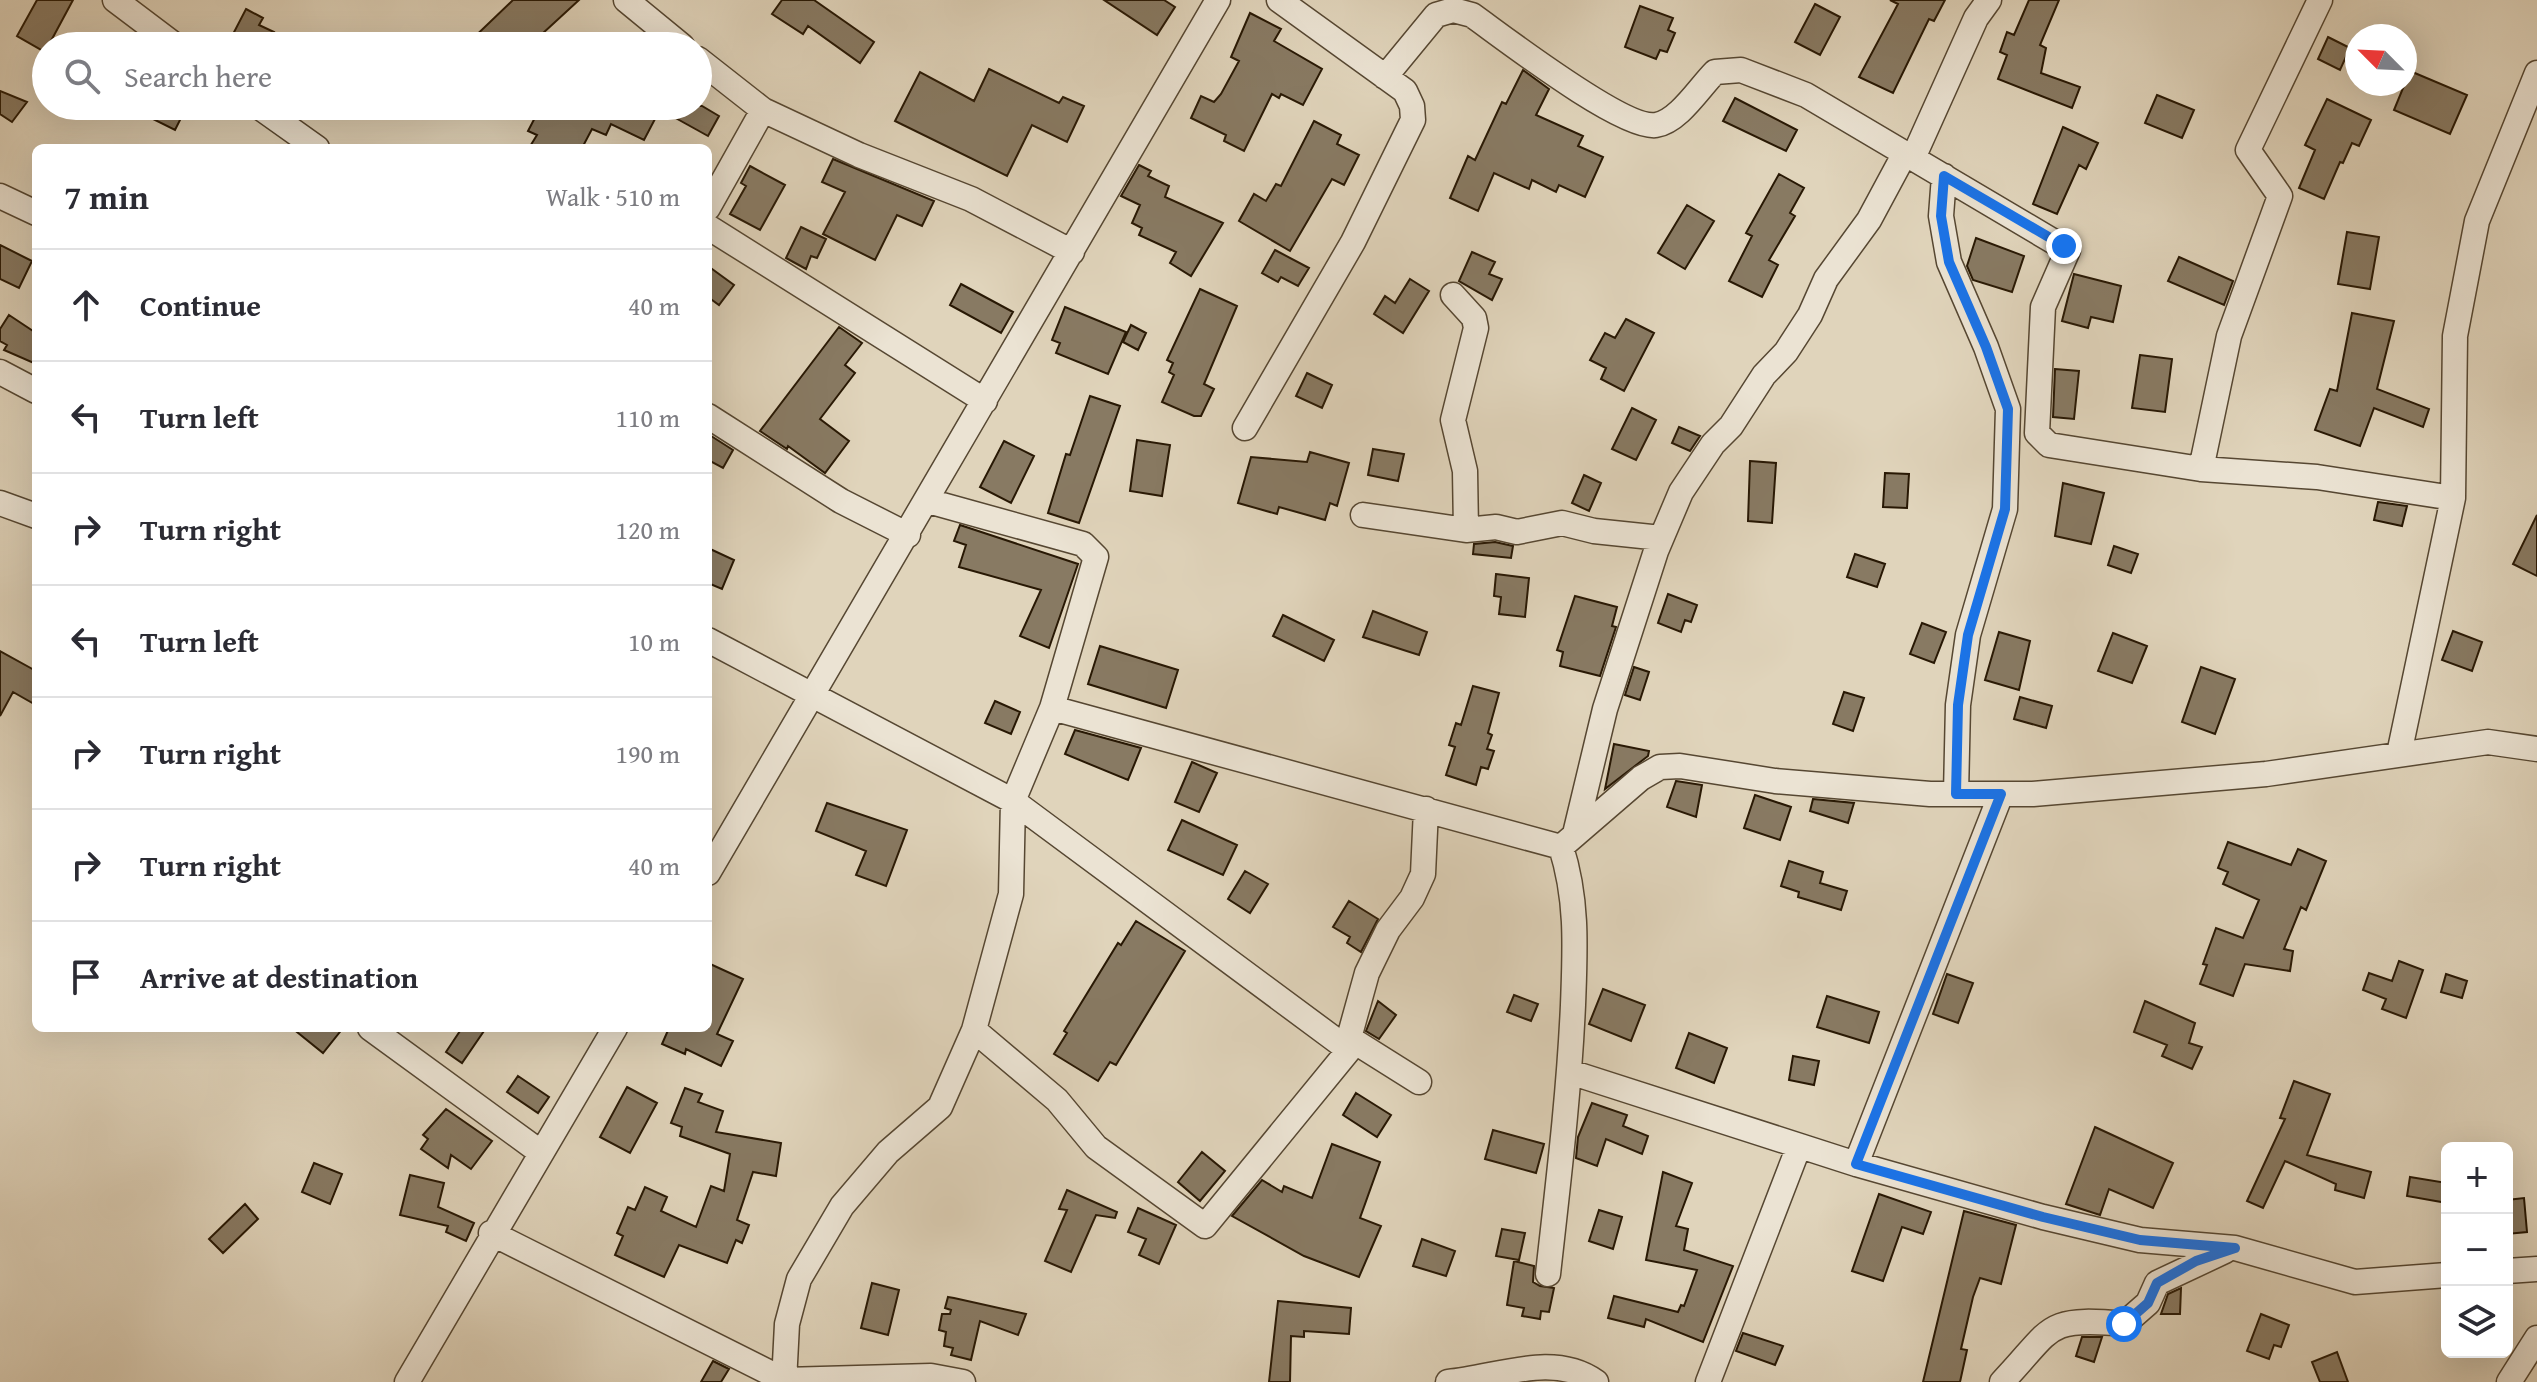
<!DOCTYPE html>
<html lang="en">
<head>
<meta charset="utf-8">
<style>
	:root { --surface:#fff; --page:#f7f7f7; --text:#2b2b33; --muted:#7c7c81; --line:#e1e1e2 }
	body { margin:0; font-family:"Gentium Book Plus",serif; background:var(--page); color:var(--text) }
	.controls { position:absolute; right:24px; bottom:24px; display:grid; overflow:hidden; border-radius:12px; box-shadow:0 8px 32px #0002 }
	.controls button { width:72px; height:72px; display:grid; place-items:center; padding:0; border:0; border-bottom:2px solid var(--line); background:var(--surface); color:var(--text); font:40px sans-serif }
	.compass { position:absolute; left:2345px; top:24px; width:72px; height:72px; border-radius:50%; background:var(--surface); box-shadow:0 8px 32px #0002; rotate:294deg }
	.stop { position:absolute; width:24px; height:24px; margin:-18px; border:6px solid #1a73e8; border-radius:50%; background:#fff }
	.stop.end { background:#1a73e8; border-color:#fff; box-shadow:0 2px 8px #0008 }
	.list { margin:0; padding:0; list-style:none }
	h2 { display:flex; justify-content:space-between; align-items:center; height:104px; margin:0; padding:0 32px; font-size:34px }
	h2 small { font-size:26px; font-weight:400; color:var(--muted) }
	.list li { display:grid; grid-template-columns:52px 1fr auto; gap:24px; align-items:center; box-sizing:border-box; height:112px; padding:0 32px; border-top:2px solid var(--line) }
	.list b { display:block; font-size:30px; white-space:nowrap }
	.list em { font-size:26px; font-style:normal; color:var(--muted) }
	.icon { flex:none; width:44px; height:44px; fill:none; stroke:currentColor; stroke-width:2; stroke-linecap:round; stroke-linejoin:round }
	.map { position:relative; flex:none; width:2537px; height:1382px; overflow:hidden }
	.search { position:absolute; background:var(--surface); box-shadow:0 8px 32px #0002; left:32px; top:32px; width:680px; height:88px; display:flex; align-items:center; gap:20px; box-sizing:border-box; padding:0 28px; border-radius:44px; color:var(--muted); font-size:30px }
	.panel { position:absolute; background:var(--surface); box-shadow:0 8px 32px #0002; left:32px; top:144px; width:680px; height:888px; border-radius:12px }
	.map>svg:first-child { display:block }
	.building { fill:#887a63; stroke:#281804; stroke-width:2 }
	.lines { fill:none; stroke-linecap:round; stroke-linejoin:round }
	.minor-casing { stroke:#564732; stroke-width:27 }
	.minor { stroke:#ebe3d3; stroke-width:24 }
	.route { stroke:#1a73e8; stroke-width:10 }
</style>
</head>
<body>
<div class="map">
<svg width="2537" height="1382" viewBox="0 0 2537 1382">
	<rect width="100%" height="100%" fill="#e0d4bb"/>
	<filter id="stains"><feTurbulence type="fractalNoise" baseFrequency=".0025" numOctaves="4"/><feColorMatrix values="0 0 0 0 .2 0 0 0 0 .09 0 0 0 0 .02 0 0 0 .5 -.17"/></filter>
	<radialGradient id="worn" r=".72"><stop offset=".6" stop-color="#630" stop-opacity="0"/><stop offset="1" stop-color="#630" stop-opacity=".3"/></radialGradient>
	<path class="building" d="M37,0h36l-28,52 -28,-16z
		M513,0h66l-50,46h-64z
		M782,0h32l60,42 -14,21 -52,-37 -5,8 -31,-20z
		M1104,0h60l11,7 -18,28z
		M1890,0h55l-11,21 -5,-2 -36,74 -34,-16 39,-73z
		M2029,0h30l-19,45 6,3 -5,25 39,14 -8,21 -74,-29 9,-24 -7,-3 7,-20 7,3z
		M1815,4l25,13 -20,38 -25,-13z
		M1640,6l33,12 -5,12 7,3 -8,19 -7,-2 -4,9 -31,-12z
		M246,9l17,9 -4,7 15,7 -7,14h-15l-20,-10z
		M1250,13l31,16 -7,12 48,28 -19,36 -22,-11 -2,4 -7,-4 -28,57 -20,-10 2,-6 -35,-17 10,-22 13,6 7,-8 18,-33 -8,-4z
		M2328,37l22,11 -10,22 -22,-11z
		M989,69l70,34 4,-6 21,9 -17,36 -35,-17 -25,51 -112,-55 25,-49 54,29z
		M1523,70l26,19 -13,26 47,21 -5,10 25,11 -18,40 -26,-12 -3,7 -24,-12 -3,9 -35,-16 -16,38 -28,-13 18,-42 7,4 27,-58 4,2z
		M2410,71l57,24 -17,39 -56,-24z
		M0,91l27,11 -15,20 -12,-8z
		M2157,95l37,15 -12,28 -37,-15z
		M1735,98l62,32 -11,21 -63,-30z
		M2327,99l44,21 -12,26 -7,-3 -9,20 -3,-1 -16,37 -25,-11 16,-38 -10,-5z
		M127,106h60l-12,24z
		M541,106h87l27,13 -11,21 -33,-16 -5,11 -14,-6 -10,19h-53l8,-13 -9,-4z
		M654,106h48l17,10 -11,20z
		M1314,121l27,14 -4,9 22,11 -15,30 -12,-6 -42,72 -51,-30 15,-27 12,7 10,-17 5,2z
		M2063,127l35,16 -12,26 -7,-4 -22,49 -24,-10z
		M833,159l101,42 -12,25 -25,-11 -22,45 -52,-26 22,-42 -23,-10z
		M1139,165l12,6 -3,5 21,10 -4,11 58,26 -32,53 -21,-13 6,-11 -37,-17 3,-7 -10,-5 8,-18 -19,-9z
		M750,166l35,19 -25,45 -30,-16 16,-28 -5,-3z
		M1779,174l25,14 -14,25 5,3 -26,44 9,5 -16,32 -33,-16 23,-45 -6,-3z
		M1687,205l27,16 -29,48 -27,-16z
		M801,227l25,12 -9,19 -6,-2 -5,13 -20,-11z
		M2347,232l32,5 -9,52 -32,-5z
		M1976,238l48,18 -12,36 -39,-12 -6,-14z
		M0,245l32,16 -13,27 -19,-9z
		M1275,250l34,18 -11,18 -17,-9 -3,5 -16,-9z
		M1472,252l23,10 -6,12 13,5 -10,21 -33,-19z
		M2179,257l54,24 -9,24 -56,-24z
		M708,266l26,19 -15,20 -11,-8z
		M2074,274l47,12 -8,36 -22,-5 -3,11 -26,-7z
		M1410,279l19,12 -26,42 -29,-19 11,-18 10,7z
		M961,284l52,28 -12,21 -51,-28z
		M1200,289l37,17 -33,78 10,5 -13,27h-7l-32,-14 12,-27 -5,-3 4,-9 -6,-3z
		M1065,307l61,25 -18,42 -52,-21 4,-10 -8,-3z
		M2352,313l42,8 -17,68 52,20 -6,18 -49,-19 -14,38 -45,-16 15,-41 7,2z
		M9,315l27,18v31l-32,-14 3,-5 -7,-4v-12z
		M1626,319l28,14 -30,58 -23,-12 5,-11 -16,-8 15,-27 10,5z
		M1131,325l15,8 -8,17 -15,-8z
		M839,327l23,16 -17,22 10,8 -35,46 29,22 -24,32 -37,-27 -1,3 -27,-18z
		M2140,355l32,4 -7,53 -33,-4z
		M2055,369l24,2 -5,48 -21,-2z
		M1307,373l25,12 -10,23 -26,-12z
		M1090,396l30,10 -41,117 -31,-10 18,-59 4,1z
		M1632,408l24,12 -20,40 -24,-11z
		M1679,427l21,9 -10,15 -18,-8z
		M708,434l25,16 -10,18 -15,-8z
		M1137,440l33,5 -8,51 -32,-5z
		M1004,441l30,15 -23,47 -31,-16z
		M1373,449l31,5 -6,27 -30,-6z
		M1310,452l39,11 -12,43 -7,-3 -5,17 -46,-13 -2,7 -39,-11 13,-46 56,5z
		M1750,461l26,2 -4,60 -24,-2z
		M1885,473l24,1 -2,34 -24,-1z
		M1584,475l17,8 -12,28 -17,-8z
		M2063,483l41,10 -13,51 -36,-8z
		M2378,502l29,4 -5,20 -28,-6z
		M2537,515v61l-24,-12z
		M960,525l118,39 -29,84 -29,-12 21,-46 -82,-23 7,-22 -12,-4z
		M1495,542l18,4 -2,12 -38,-4 1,-10z
		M2114,546l24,8 -7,19 -23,-8z
		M708,548l26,12 -12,29 -14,-6z
		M1855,554l30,10 -8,23 -30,-10z
		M1496,574l33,4 -4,39 -26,-3 2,-17 -7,-1z
		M1668,594l29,11 -6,17 -6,-2 -4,12 -23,-9z
		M1575,596l42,11 -5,19 4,1 -16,49 -40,-10 3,-14 -6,-2z
		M1373,611l54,21 -8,23 -56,-18z
		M1283,615l51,25 -10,21 -51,-25z
		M1922,623l24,9 -12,31 -24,-9z
		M2453,631l29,11 -10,29 -30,-11z
		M1999,632l31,9 -11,49 -34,-10z
		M2113,633l34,13 -15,37 -34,-12z
		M1100,646l78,24 -12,38 -78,-24z
		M0,651l36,20v34l-23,-13 -13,24z
		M1634,667l15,5 -9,28 -15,-5z
		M2201,667l34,12 -20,55 -33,-12z
		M1473,686l26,7 -11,40 4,2 -5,14 7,2 -6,18 -7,-2 -5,18 -30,-10 9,-28 -6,-2 7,-22 5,2z
		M1844,692l20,6 -11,33 -20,-7z
		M2020,697l32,9 -6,22 -32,-9z
		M995,701l25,11 -9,22 -26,-11z
		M1075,730l66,18 -13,32 -63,-26z
		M1614,744l35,7 -1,5 -43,33z
		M1192,762l25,11 -18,39 -24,-10z
		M1676,781l26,4 -6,32 -29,-10z
		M1755,795l36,12 -11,33 -36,-12z
		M1813,799l41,4 -6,20 -38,-12z
		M827,803l80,27 -21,56 -30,-11 10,-24 -50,-20z
		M1182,820l55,25 -14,30 -55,-25z
		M2228,842l63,23 7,-16 28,12 -20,49 -5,-3 -17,42 9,2 -3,20 -45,-7 -12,32 -33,-12 7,-19 -4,-1 13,-36 27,10 16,-38 -36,-16 5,-12 -10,-4z
		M1789,861l34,11 -3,11 27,8 -6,19 -43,-13 1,-5 -18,-6z
		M1245,871l23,13 -18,29 -22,-14z
		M1349,901l29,18 -17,33 -14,-9 3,-6 -17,-10z
		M1136,921l49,30 -69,114 -6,-3 -12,19 -44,-27 13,-21 -3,-2 54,-88 3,2z
		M2399,961l24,9 -17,48 -24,-9 4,-10 -23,-9 6,-17 23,8z
		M708,963l35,16 -26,55 16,7 -12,25 -35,-17 -1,5 -23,-10 7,-16h39z
		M1947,974l26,9 -15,40 -25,-9z
		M2446,974l21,7 -5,17 -21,-6z
		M1603,989l42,16 -14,36 -42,-17z
		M1514,995l24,9 -7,17 -24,-9z
		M1827,996l52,16 -10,31 -52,-16z
		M1378,1001l18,14 -17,24 -13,-8z
		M2145,1001l50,22 -6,20 13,4 -10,22 -30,-13 5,-11 -33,-13z
		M292,1028h51l-20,25z
		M462,1028h24l-24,35 -16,-11z
		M1689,1033l38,15 -13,35 -38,-15z
		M1793,1056l26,5 -5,24 -25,-5z
		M518,1076l31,21 -11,16 -31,-21z
		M2294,1081l36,13 -23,61 64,17 -7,26 -29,-8 1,-6 -51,-23 -22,47 -16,-7 38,-82 -5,-1z
		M627,1087l30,16 -27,50 -30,-16z
		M685,1088l17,6 -4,8 25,9 -7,21 65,11 -5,33 -23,-4 -16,48 12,5 -7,18 -6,-3 -9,23 -48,-18 -15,32 -49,-22 8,-19 -6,-3 11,-26 7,3 10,-23 22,10 -6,14 35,16 15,-41 13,5 6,-37 -50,-18 2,-9 -11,-4z
		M1356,1093l35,22 -14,22 -34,-22z
		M1592,1103l35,12 -4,11 25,10 -6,18 -36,-15 -9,27 -21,-8 2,-21z
		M446,1109l46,32 -21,28 -20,-14 -3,13 -27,-19 7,-10 -5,-4z
		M2095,1127l78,36 -20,45 -44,-19 -9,26 -34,-11z
		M1493,1130l51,14 -8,29 -51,-14z
		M1332,1144l48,18 -20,56 21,8 -22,51 -55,-21 -72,-40 30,-36 20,12 2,-6 28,12z
		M1202,1152l23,19 -25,30 -22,-19z
		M314,1163l28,11 -12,30 -28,-12z
		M1663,1172l29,11 -16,43 12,3 -4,21 49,16 -30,76 -57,-23 -2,8 -36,-9 6,-22 64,16 3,-7 3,1 13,-36 -51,-10z
		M410,1175l34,8 -6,24 36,16 -8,18 -20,-9 2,-6 -48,-11z
		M2410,1177l37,6v20l-40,-7z
		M1067,1190l50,22 -2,6 -19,-3 -25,57 -26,-11 22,-51 -8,-1z
		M1879,1194l52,18 -8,22 -21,-7 -19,54 -31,-10z
		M2524,1198l3,34 -20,2v-34z
		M245,1204l13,15 -35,34 -14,-14z
		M1138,1208l38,17 -17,39 -20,-9 7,-16 -18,-7z
		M1599,1210l23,7 -9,32 -24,-8z
		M1964,1211l52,14 -15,59 -21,-6 -7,19 -12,52 6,1 -7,32h-37z
		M1502,1229l23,4 -6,27 -23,-4z
		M1422,1239l33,12 -9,25 -33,-10z
		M1514,1261l20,5 -1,16 7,4 14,2 -5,24 -8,-1 -1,8 -18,-3 2,-8 -17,-3z
		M872,1283l27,7 -11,45 -27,-7z
		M2181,1288l-1,26h-19l7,-20z
		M948,1297l6,1 72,16 -8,21 -38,-14 -9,39 -20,-5 2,-7 -9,-2 2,-14 -7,-2 3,-16h8l1,-4 -6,-2z
		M1278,1301l73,7 -2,26 -45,-3v6l-13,-1 -1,46h-21z
		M2261,1314l28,11 -8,22 -7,-2 -5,14 -22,-8z
		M1743,1333l40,13 -8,19 -39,-14z
		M2082,1337h20l-8,25 -18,-6z
		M2337,1352l11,30h-28l-8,-20z
		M713,1361l16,8 -8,13h-20z"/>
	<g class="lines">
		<defs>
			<path id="minor" d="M115,0l61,46
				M626,0l56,46
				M698,59l65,51 96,45 112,44 101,53
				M1385,77l51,-62 17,-5 19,5c31,22 151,115 184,110 23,-4 43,-37 59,-53l26,-2 65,25 262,155 -25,57 -6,126 12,12 152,24 116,8 136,21
				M258,106l59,42
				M1913,158l63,-140 13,-18
				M1944,176l-3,40 8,46 37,85 22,62 -3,100 -37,126 -10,70 -2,89
				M0,196l36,17
				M708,208l55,-98
				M708,227l277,174
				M0,372l36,19
				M708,416l133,85 67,34
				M1245,428l108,-186 60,-122 -1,-14 -7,-15 -126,-91
				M2201,469l28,-133 51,-140 -32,-46 72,-150
				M928,501l155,43 13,13 -44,151
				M0,503l36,13
				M1363,515l103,15 -1,-59 -12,-51 23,-92 -2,-10 -21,-23
				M1466,530l30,-3 21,5 45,-9 32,8 67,7
				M708,640l305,161 -2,93 -37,136 -34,77 -52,45 -46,54 -43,73 -12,45 -3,58
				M2399,754l54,-256 2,-162 22,-115 60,-148
				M1575,834l30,-125 51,-158 25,-59 32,-48 18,-18 33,-51 22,-23 24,-37 16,-36 43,-59 36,-67
				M1561,847l80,-69 19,-11 20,-1 95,15 155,13h103l233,-20 222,-32 49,7
				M708,873l510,-873
				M370,1028l170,124
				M974,1030l83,70 39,47 109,79 144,-176 -336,-249 39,-93 509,139
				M1570,1072l286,92 187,53 97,23 95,8 120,34 92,-7
				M1419,1082l-70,-44 18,-65 21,-43 24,-32 11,-24 3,-65
				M1856,1164l145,-370
				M491,1233l293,147 147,-4 32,6
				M2507,1271l30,-2
				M1548,1274c10,-90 21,-179 25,-269 2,-55 5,-105 -12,-158
				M407,1382l208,-354
				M1448,1382c48,-4 105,-31 148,0
				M1708,1382l91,-236
				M2002,1382c51,-53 41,-66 122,-58l24,-21 9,-20 68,-32
				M2509,1382l28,-44"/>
		</defs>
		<use href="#minor" class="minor-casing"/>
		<use href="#minor" class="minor"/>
	</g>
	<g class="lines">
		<path class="route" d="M2064,246l-120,-70 -3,40 8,46 37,85 22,62 -3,100 -37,126 -10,70 -2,89h45l-145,370 187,53 97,23 95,8 -39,13 -39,22 -9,20 -24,21"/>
	</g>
	<rect width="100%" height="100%" filter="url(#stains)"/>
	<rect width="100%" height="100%" fill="url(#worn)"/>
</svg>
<div class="controls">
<button>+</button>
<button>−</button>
<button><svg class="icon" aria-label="layers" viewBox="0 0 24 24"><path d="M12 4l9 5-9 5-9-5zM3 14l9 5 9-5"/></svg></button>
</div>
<svg class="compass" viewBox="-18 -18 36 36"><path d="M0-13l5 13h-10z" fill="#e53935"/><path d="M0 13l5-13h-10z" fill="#7c7c81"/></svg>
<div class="stop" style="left:2124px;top:1324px"></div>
<div class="stop end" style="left:2064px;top:246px"></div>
<div class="search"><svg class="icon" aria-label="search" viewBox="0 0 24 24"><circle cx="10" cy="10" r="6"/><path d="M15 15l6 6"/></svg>Search here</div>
<section class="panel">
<h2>7 min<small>Walk · 510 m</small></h2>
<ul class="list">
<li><svg class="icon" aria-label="ahead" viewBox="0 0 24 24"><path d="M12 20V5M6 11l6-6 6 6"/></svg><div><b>Continue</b></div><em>40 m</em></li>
<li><svg class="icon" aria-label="left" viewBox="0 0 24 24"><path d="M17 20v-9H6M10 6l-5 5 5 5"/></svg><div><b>Turn left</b></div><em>110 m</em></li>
<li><svg class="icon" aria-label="right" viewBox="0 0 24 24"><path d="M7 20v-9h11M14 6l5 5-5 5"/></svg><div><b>Turn right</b></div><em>120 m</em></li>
<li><svg class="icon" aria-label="left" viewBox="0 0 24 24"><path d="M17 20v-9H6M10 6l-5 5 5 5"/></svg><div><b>Turn left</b></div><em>10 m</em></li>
<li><svg class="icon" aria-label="right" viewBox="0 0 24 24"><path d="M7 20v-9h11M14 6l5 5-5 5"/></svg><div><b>Turn right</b></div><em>190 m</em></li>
<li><svg class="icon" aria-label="right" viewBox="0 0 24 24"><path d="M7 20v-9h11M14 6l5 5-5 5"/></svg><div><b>Turn right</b></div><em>40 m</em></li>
<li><svg class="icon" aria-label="arrive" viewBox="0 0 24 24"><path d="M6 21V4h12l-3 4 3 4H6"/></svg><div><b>Arrive at destination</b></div></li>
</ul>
</section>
</div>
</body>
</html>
